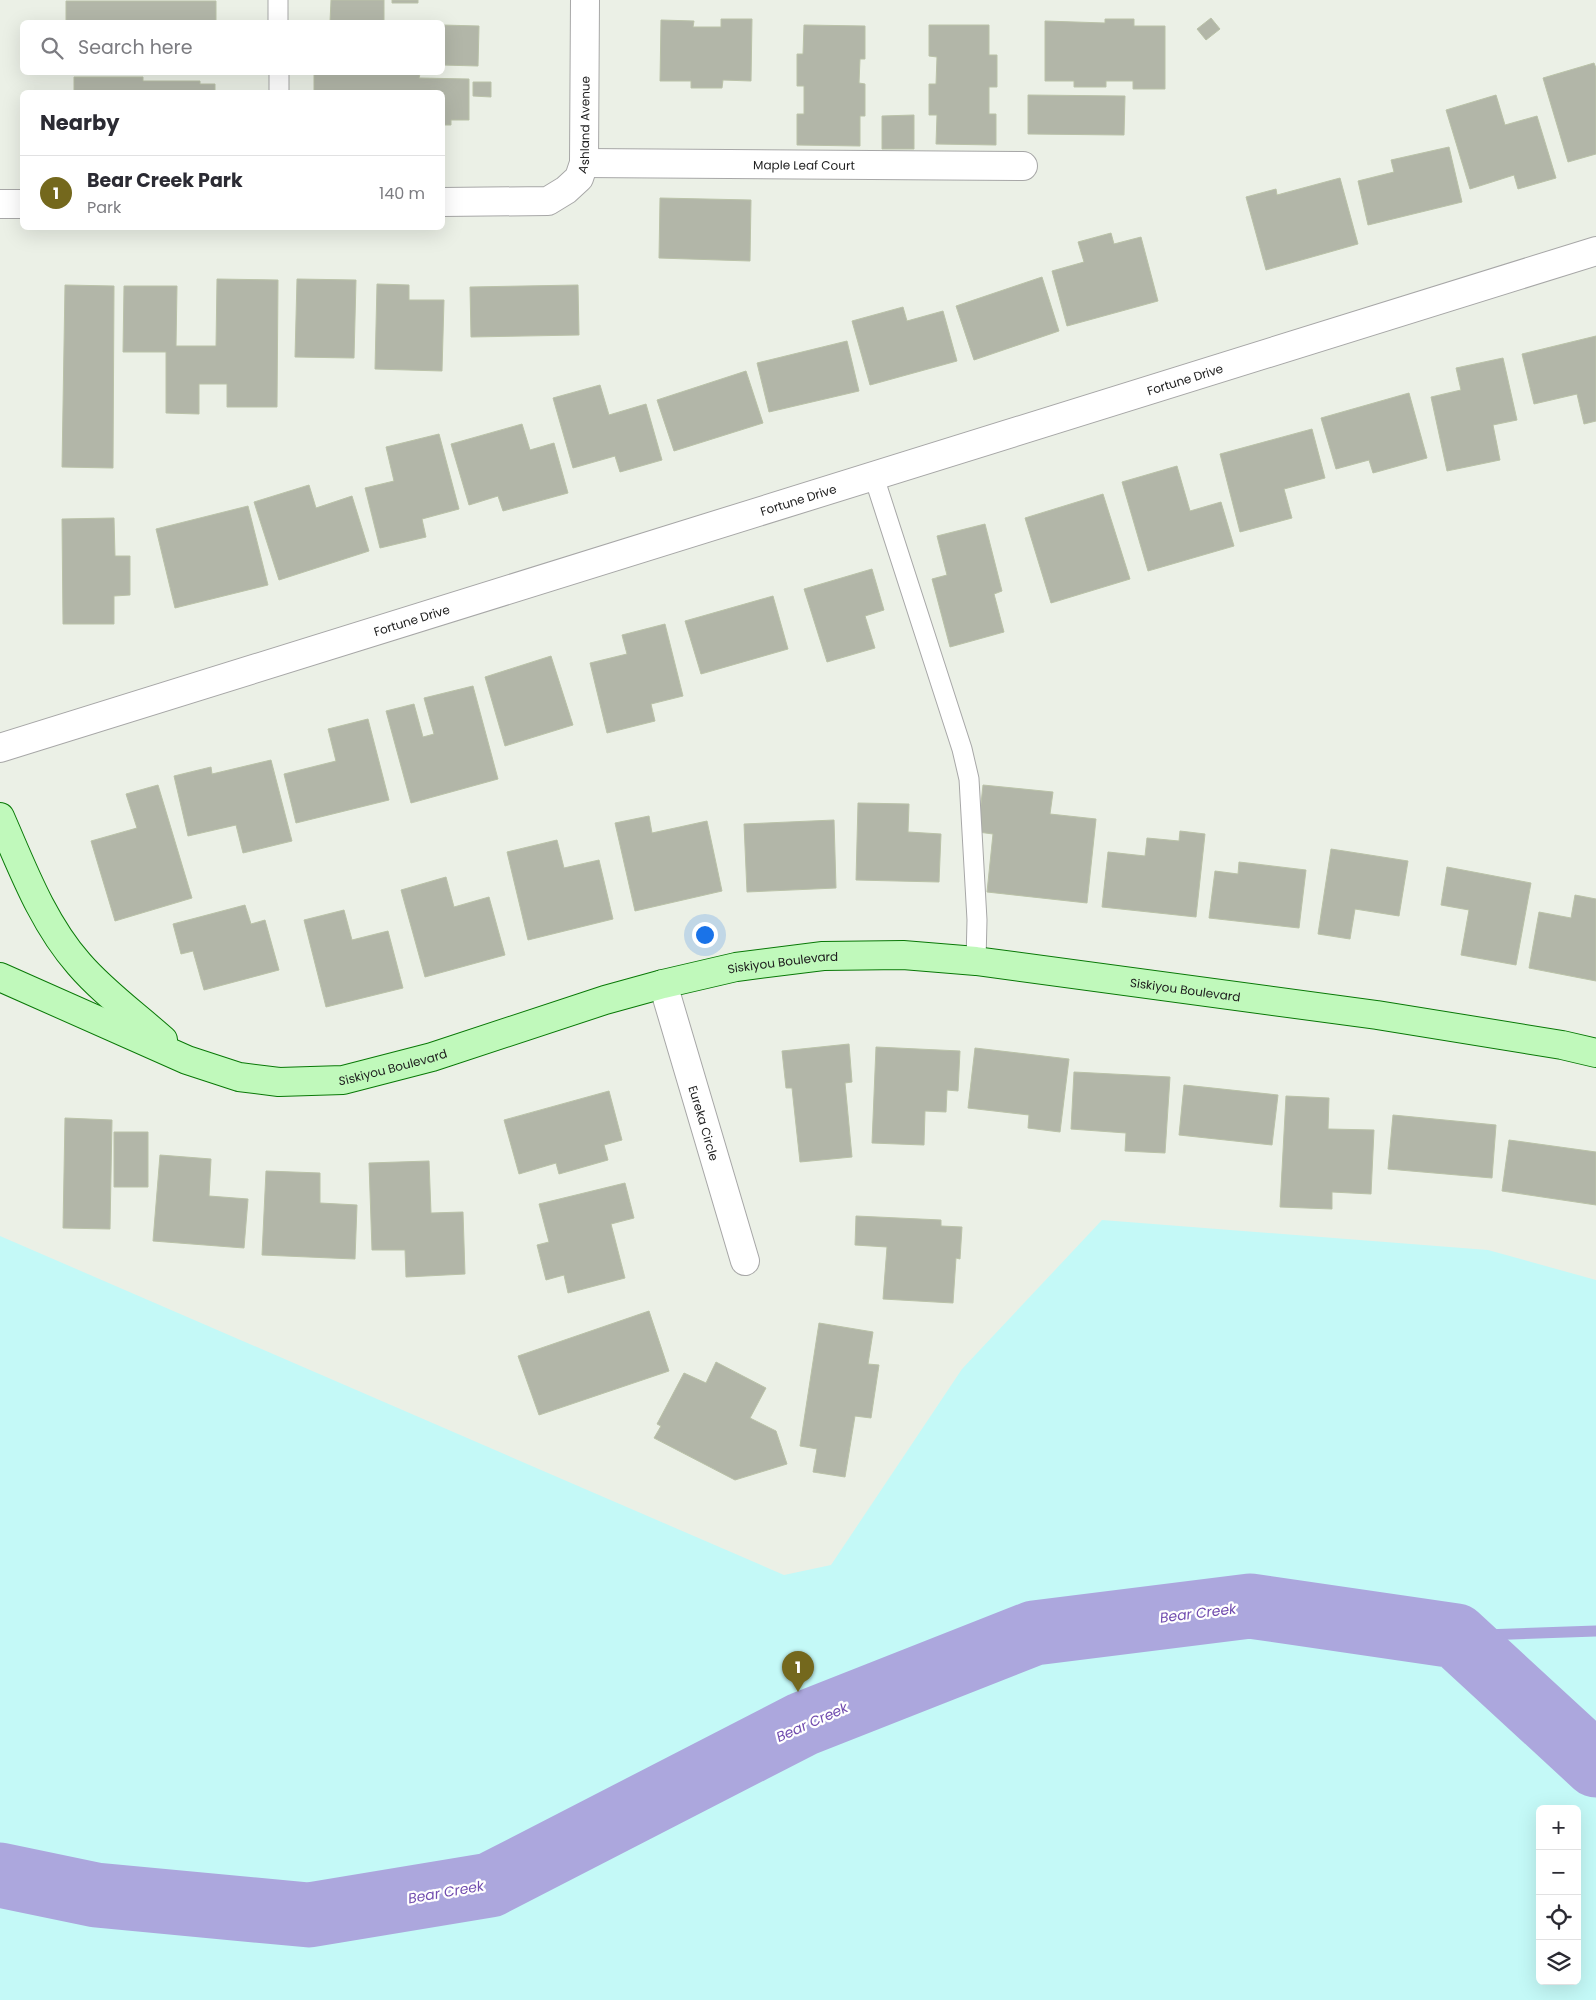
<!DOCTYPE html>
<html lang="en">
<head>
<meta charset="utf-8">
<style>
	:root { --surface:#fff; --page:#f7f7f7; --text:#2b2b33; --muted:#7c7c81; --line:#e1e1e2; --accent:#74681d }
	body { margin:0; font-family:Poppins,sans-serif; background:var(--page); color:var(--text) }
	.controls { position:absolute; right:15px; bottom:15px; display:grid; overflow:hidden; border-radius:8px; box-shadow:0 5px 20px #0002 }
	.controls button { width:45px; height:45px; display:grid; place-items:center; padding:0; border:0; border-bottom:1px solid var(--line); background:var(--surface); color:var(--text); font:25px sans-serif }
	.you { position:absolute; left:704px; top:934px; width:18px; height:18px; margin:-12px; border:4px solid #fff; border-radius:50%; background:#1a73e8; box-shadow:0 0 0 8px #1a73e833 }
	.badge { display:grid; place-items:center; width:32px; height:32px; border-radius:50%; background:var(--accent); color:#fff; font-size:16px; font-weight:700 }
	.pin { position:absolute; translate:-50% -41px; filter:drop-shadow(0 1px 2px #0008) }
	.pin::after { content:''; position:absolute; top:26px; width:18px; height:15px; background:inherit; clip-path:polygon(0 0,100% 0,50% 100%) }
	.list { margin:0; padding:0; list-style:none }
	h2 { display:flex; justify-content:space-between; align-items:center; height:65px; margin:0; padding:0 20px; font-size:21px }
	h2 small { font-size:16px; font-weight:400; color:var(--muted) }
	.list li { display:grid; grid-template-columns:32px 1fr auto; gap:15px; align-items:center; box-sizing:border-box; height:75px; padding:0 20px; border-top:1px solid var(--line) }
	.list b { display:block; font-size:19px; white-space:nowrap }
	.list p { margin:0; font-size:16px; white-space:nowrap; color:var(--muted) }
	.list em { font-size:16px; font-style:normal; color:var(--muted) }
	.icon { flex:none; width:28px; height:28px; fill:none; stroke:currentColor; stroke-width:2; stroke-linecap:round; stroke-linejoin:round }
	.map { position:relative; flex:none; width:1596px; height:2000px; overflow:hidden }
	.search { position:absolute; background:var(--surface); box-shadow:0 5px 20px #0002; left:20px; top:20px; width:425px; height:55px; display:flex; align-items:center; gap:12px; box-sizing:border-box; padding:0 18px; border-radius:8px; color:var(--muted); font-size:19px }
	.panel { position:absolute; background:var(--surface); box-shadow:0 5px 20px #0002; left:20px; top:90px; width:425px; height:140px; border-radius:8px }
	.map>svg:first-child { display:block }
	.park { fill:#c4f9f7; fill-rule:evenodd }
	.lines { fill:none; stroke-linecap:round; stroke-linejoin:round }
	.stream { stroke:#aca7dd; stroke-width:11 }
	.river { stroke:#aca7dd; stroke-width:65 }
	.building { fill:#b2b6a8; stroke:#bac2a8 }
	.lane-casing { stroke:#a7a7a7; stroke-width:21 }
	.street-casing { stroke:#a7a7a7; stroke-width:30 }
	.secondary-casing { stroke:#087806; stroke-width:30 }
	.lane { stroke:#fff; stroke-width:19 }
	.street { stroke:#fff; stroke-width:28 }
	.secondary { stroke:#c0f9bb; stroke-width:28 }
	.labels { text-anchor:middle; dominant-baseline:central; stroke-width:4.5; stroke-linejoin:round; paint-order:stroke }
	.street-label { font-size:12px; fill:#202020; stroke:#fff }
	.water-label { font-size:14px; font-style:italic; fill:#714caf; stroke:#fff }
</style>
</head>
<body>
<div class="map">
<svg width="1596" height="2000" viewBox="0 0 1596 2000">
	<rect width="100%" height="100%" fill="#ebf0e6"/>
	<path class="park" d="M1102,1220l386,30 108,30v720h-1596v-764l784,339 47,-10 131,-196zM1540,1809h37v172h-37z"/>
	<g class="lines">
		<path class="stream" d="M1456,1636l140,-5"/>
		<path class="river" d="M0,1875l96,20 213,20 181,-30 313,-161 231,-91 216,-27 206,30 140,129"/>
	</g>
	<path class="building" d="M331,0h53v22h-54z
		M392,0h26v3h-26z
		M66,1h150v21h-150z
		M1211,18l9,11 -14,11 -9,-11z
		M721,19h31l-1,62 -28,-1 -1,8h-31v-7h-31l1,-61 33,1 -1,6h28z
		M1105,19h29v7h31v63h-32v-8h-27v6h-32v-6h-29v-60l60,2z
		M442,25l37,1 -1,40 -36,-1z
		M804,25l61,1v33h-5l-1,24 6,1v32h-5v30l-63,-1v-31h7v-28h-7v-32h6z
		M929,25h60v30h8v32h-8v27h7v31l-60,-1 1,-29h-8v-31h7l1,-27 -8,-1z
		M1594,63l2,5v86l-28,8 -25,-84z
		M314,74h106l-1,4 50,1v41h-18v5h-9v-33h-128z
		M74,77h69v4h57v3h15v8h-141z
		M473,82h18v15l-18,-1z
		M1028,95l97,1 -1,39 -96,-1z
		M1496,95l9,30 32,-9 19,62 -38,11 -4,-14 -44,14 -24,-79z
		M914,115v34h-32v-33z
		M1449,147l13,55 -94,23 -10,-44 36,-9 -3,-12z
		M1340,178l18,66 -92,26 -20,-73 30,-8 1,6z
		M660,198l91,2 -1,61 -91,-3z
		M1111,233l3,11 27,-7 17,64 -91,25 -15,-55 32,-9 -6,-20z
		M1042,277l17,54 -85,29 -18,-54z
		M217,279l61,1 -1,127h-50v-23h-28v30l-33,-1v-61h-43l1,-66h53l-1,60h40z
		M297,279l59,1 -2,78 -59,-1z
		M377,284l32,1v15h35l-2,71 -67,-2z
		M65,285l49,1 -1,182 -51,-1z
		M578,285l1,50 -108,2 -1,-50z
		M903,307l4,14 36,-10 14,50 -87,24 -18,-64z
		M1596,336v85l-12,3 -7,-30 -43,10 -12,-50z
		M847,341l12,50 -90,21 -12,-49z
		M1503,358l14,62 -24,5 7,35 -53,11 -16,-74 30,-7 -5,-22z
		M746,371l17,52 -89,28 -17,-51z
		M600,385l9,30 37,-11 16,56 -42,12 -5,-16 -42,12 -20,-70z
		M1409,393l18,65 -54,15 -4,-13 -33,9 -15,-51z
		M522,424l8,26 24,-7 14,50 -65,18 -5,-15 -29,9 -18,-61z
		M1312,429l13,49 -41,11 8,29 -52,14 -20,-78z
		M439,434l20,75 -37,10 4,18 -46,11 -15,-60 29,-7 -8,-34z
		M1177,466l13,45 31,-9 13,44 -86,25 -26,-89z
		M309,485l7,23 36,-12 17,55 -90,29 -25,-78z
		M1103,494l27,85 -79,24 -26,-85z
		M248,506l20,79 -93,23 -19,-79z
		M114,518l1,38h15v39l-16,1v28h-51l-1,-105z
		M985,524l17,67 -8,3 10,38 -54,15 -18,-68 15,-4 -10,-39z
		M872,569l12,41 -19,6 10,32 -48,14 -23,-73z
		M773,596l15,53 -87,25 -16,-53z
		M665,624l18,72 -32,8 4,17 -48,12 -17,-70 37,-9 -5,-19z
		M551,656l22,69 -68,21 -20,-69z
		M473,686l25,93 -87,24 -25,-92 28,-7 9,33 11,-3 -10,-36z
		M368,719l21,81 -93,23 -12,-49 52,-13 -8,-32z
		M271,760l21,81 -49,12 -7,-28 -48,11 -14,-60 37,-9 1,7z
		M158,785l34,113 -77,23 -24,-80 46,-13 -11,-34z
		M983,785l70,7 -3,22 46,5 -9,84 -100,-11 6,-58 -15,-2z
		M858,803l51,1 -1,28 33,2 -2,48 -83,-2z
		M649,816l3,17 55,-12 15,70 -87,20 -20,-88z
		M834,820l2,68 -89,4 -3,-68z
		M1180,831l25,3 -9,83 -94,-10 6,-55 37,4 2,-18 32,3z
		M557,840l7,28 35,-8 14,59 -85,21 -21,-88z
		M1331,849l77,12 -9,55 -44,-7 -5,30 -32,-5z
		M1239,862l67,8 -7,58 -90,-10 6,-47 23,3z
		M1447,867l84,16 -15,82 -55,-10 8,-45 -28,-5z
		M446,877l8,30 35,-10 16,58 -80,22 -24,-87z
		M1575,895l21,4v82l-67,-13 10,-56 32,6z
		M245,905l6,19 14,-4 14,50 -75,20 -11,-39 -12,3 -8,-30z
		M344,910l8,30 36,-9 15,57 -77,19 -22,-87z
		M849,1044l3,38 -7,1 7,74 -52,5 -8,-74h-6l-4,-37z
		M876,1047l84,4 -2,40 -11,-1 -1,22 -21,-1 -1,34 -52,-2z
		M975,1048l94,11 -9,73 -32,-4 1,-13 -61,-7z
		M1074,1072l96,5 -5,76 -40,-2 1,-18 -55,-4z
		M1184,1085l94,10 -6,50 -93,-10z
		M609,1091l13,49 -18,5 4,15 -49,14 -3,-11 -37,11 -15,-54z
		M1286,1096l43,2 -1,31 46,1 -3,64 -39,-2v17l-52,-2z
		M1393,1115l103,10 -4,53 -104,-9z
		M65,1118l47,2 -2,109 -47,-1z
		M114,1132h34v55h-34z
		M1509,1140l87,12v53l-94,-14z
		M160,1155l51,4 -2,37 39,3 -4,49 -91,-7z
		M429,1161l2,52 32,-1 2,62 -59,3 -1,-27h-33l-3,-87z
		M266,1171l54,2v30l37,2 -2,54 -93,-4z
		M625,1183l9,35 -23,6 14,54 -57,15 -4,-18 -18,5 -9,-35 12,-3 -10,-38z
		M856,1216l85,4v6l21,1 -2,32 -4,-1 -3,45 -70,-4 4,-52 -32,-2z
		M649,1311l20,60 -130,44 -21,-59z
		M819,1323l54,9 -5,32 11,1 -8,53 -16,-2 -10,61 -32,-5 4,-23 -17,-3z
		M716,1362l50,26 -16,30 26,13 11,33 -52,16 -81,-42 7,-12 -4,-2 27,-51 22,10z"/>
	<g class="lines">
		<defs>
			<path id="lane" d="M278,0v22
				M279,72v20
				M874,477l88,272 7,30 8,141 -1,41"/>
			<g id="street">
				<path id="s1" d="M584,163l439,3"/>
				<path id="s2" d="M442,202l106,-1 18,-11 13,-12 5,-15 1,-163"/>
				<path d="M0,204h22"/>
				<path id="s3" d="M0,748l1596,-497"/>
				<path id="s4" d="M663,984l82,277"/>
			</g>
			<g id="secondary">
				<path d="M0,817c22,50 42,105 79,147 24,28 56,51 84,76"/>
				<path id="s5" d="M0,977l187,83 52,17 40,5 64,-2 89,-23 173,-57 58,-16 73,-17 87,-11 80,-1 73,6 401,54 185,30 34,8"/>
			</g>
		</defs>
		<use href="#lane" class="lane-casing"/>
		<use href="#street" class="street-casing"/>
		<use href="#secondary" class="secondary-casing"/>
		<use href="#lane" class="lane"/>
		<use href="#street" class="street"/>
		<use href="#secondary" class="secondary"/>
	</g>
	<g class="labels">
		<g class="street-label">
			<text stroke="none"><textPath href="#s2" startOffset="199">Ashland Avenue</textPath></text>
			<text stroke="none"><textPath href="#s1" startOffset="220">Maple Leaf Court</textPath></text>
			<text stroke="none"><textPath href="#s3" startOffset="1241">Fortune Drive</textPath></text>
			<text stroke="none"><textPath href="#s3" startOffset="836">Fortune Drive</textPath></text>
			<text stroke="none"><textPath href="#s3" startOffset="431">Fortune Drive</textPath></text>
			<text stroke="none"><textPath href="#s5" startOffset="820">Siskiyou Boulevard</textPath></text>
			<text stroke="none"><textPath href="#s5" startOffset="1225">Siskiyou Boulevard</textPath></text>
			<text stroke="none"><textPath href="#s5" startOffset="415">Siskiyou Boulevard</textPath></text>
			<text stroke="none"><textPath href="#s4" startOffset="145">Eureka Circle</textPath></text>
		</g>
		<g class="water-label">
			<text transform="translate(1198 1613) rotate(-7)">Bear Creek</text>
			<text transform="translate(812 1722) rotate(-24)">Bear Creek</text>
			<text transform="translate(446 1892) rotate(-10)">Bear Creek</text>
		</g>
	</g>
</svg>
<div class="controls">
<button>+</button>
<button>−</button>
<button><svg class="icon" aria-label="locate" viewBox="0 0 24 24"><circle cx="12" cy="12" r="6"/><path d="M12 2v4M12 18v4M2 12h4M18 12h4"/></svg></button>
<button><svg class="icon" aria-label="layers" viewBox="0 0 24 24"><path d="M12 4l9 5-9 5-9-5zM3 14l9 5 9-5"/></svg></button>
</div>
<div class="you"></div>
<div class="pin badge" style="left:798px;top:1692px">1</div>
<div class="search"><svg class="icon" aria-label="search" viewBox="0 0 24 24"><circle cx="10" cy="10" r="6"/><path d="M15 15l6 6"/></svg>Search here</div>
<section class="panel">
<h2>Nearby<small></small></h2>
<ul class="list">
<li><span class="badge">1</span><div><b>Bear Creek Park</b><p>Park</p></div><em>140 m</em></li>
</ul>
</section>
</div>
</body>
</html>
